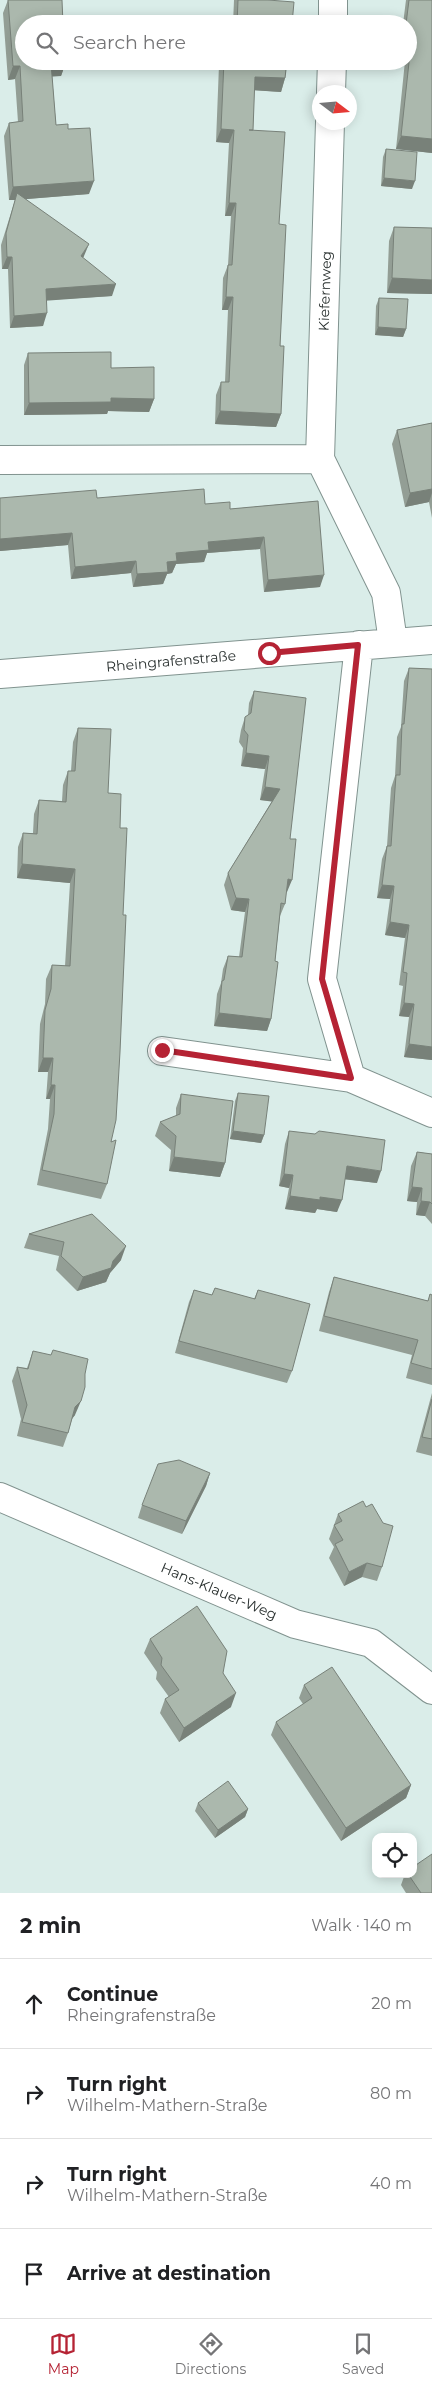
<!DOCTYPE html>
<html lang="en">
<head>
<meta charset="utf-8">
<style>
	:root { --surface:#fff; --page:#f2f2f2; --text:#202124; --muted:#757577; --line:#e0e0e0; --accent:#b52334 }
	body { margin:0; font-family:Montserrat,sans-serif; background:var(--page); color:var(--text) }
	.controls { position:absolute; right:15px; bottom:15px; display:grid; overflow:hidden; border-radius:10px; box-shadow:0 2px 12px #0003 }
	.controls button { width:45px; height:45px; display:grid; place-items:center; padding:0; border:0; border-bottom:1px solid var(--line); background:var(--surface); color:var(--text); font:25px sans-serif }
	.compass { position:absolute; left:312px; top:85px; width:45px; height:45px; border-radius:50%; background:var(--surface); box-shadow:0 2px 12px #0003; rotate:106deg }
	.stop { position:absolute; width:15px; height:15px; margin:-11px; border:4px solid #b52334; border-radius:50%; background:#fff }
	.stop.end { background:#b52334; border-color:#fff; box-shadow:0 1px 5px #0008 }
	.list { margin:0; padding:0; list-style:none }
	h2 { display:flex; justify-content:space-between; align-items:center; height:65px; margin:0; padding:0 20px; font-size:21px }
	h2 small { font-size:16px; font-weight:400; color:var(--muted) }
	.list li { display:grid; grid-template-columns:32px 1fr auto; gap:15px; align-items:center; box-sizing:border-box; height:90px; padding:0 20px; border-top:1px solid var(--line) }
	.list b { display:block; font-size:19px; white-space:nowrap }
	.list p { margin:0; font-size:16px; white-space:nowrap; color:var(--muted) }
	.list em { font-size:16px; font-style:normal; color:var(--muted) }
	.icon { flex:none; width:28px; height:28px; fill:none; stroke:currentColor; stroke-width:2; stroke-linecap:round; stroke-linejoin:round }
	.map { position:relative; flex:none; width:432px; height:1893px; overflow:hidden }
	.search { position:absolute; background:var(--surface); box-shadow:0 2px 12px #0003; left:15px; right:15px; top:15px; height:55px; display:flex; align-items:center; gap:12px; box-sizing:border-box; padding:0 18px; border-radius:28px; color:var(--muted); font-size:19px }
	.sheet { height:425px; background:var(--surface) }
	nav { display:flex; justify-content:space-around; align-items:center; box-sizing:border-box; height:70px; border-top:1px solid var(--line); background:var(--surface); font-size:14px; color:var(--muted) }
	nav a { display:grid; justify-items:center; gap:2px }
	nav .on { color:var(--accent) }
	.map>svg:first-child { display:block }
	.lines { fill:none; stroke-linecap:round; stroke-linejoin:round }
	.street-casing { stroke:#81938f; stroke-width:30 }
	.street { stroke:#fff; stroke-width:28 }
	.wall { fill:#939e95 }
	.shaded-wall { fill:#788179 }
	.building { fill:#abb8ad; stroke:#788179 }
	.route { stroke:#b52334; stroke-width:6 }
	.labels { text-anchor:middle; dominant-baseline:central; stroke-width:4.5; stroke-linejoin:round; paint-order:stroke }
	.street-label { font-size:14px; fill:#29302f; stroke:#fff }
</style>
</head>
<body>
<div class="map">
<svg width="432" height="1893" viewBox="0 0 432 1893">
	<rect width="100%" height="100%" fill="#daede9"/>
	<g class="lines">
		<defs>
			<path id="street" d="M333,24v-24
				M331,92l1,-31
				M320,459l66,134 7,49
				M0,460l320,-1 10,-337
				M359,645l-37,334 29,99 81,35
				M0,674l432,-34
				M162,1051l189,27
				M0,1497l295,127 76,19 61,47"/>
		</defs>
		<use href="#street" class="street-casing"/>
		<use href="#street" class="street"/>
	</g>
	<path class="wall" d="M8,0l58,62 -5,14h-9l4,49 12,4 21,65 -63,5 58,57 -1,2 29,38 -65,4 -4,26 -33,2 -2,-59h-6l-1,-24 14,-45h-6l-5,-64 5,-13 9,-1 -3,-43 -7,1 -5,-67z
		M234,0h34l24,24h-59z
		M406,0h26v153l-36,-4 9,-88h3v-37h-5z
		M221,61h66l-2,17 -4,14 -27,-2 -1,40 26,94 2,190 -5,13 -61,-3 1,-29 5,-13h4l3,-72h-6l1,-32 5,-13 3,-49h-6l4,-73 -13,-1 3,-77z
		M386,149l26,40 -31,-3 2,-29z
		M394,227l38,1v66l-45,-1 2,-52z
		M379,298l27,31 -3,8 -28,-2 1,-29z
		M28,353l83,15 43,31 -5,13 -41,-1 -1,3 -83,1v-50z
		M432,423v95l-3,-16 -24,5 -13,-63 5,-14z
		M0,498h97l108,6 25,5 88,-8 2,86 -56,5 -4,-43 -53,4 -3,9 -28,2 -4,9 -5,1 -4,10 -30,3 -2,-14 -60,6 -3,-34 -68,6z
		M409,668l23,1v391l-28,-3 5,-40 -10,-1 4,-30 -4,-1 6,-47 -20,-3 5,-36 -13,-1 5,-39 5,-13 4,-58 4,-12 2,-39 4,-10 3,-46z
		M254,691l36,148 -3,53h-1l-1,12 -5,12 -5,45 -4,58 -4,12 -53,-5 3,-32 4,-11 2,-14 5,-13 11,1 6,-45 -14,-2 -7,-25 4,-12 44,-72 -12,-1 5,-31 -24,-3 2,-18 -4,-6 2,-12 4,-13 3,-2 1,-12z
		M78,728l30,65 12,35 -9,314 -4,42 -6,15 -64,-14 11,-56 2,-30h-4l2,-27h-10l2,-48 5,-20 1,-25 6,-14 13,1 5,-83 -53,-5 1,-31 5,-14h10l1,-19 5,-14 23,1 1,-16 5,-14h3l2,-29z
		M238,1093l26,42 -3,8 -31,-4 5,-38z
		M181,1094l44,69 -5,14 -51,-6 2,-21 -16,-14 5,-14 16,-6v-8z
		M289,1131l88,52 -32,-4 -8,33 -20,-3 -2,4 -30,-4 4,-21 -10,-2 6,-42z
		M417,1152l15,2v70l-7,-8 -9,-1 1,-13 -10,-1 4,-35z
		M92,1214l29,46 -11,13 -4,9 -29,9 -21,-21 3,-14 -35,-8 5,-14z
		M334,1277l94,24 2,-7 2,1v90l-26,-7 6,-23 -93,-24 10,-39z
		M215,1288l39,11 4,-9 34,81 -5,12 -112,-30 14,-51 5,-12 18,5z
		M33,1351l42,64 -3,4 -4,14 -5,14 -46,-11 4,-17 -9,-38 5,-14 10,1z
		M432,1393v63l-16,-4z
		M210,1473l-4,13 -24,48 -44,-16 4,-13z
		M338,1514l44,53 -5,14 -15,-4 -18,9 -15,-28 5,-11 -5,-8z
		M150,1639l73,34 8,34 -52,35 -19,-29 5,-14 4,-2 -13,-18 1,-7 -13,-19z
		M304,1685l107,100 -5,13 -65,43 -70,-106 5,-13 27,-18 -4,-6z
		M198,1803l50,6 -3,8 -30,21 -20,-27z
		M405,1874h8l19,19h-26l-5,-8z"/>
	<path class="shaded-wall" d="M66,62l-5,14 -15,1 5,-14z
		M13,66h7l-5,13 -7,1z
		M255,77l30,1 -4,14 -31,-2z
		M221,129l13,1 -5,13 -13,-1z
		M401,136l31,3v14l-36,-4z
		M384,178l31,3 -3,8 -31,-3z
		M94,181l-5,13 -74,6 2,-7 -2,7h-6l4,-13z
		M229,203h7l-5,13h-6z
		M89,244l-5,12 -8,12 5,-12z
		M7,257h5l-4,12h-6z
		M392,278l40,2v14l-45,-1z
		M116,284l-4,12 -70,5 4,-12z
		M226,297h7l-5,13h-6z
		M47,313l-4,13 -33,2 4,-12z
		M378,327l28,2 -3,8 -28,-2z
		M111,398l43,1 -5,13 -41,-1 -1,3 -83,1 5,-12z
		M220,411l61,3 -5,13 -61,-3z
		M432,489v4l-3,9 -24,5 5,-14z
		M72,533l-4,12 -68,6v-12z
		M264,537l-4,12 -53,4 -3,9 -28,2 -4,9 -5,1 -4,10 -30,3 4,-13 39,-21 32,-11z
		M136,561l-5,12 -60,6 4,-12z
		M324,575l-4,12 -56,5 4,-12z
		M246,753l23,3 -4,13 -24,-3z
		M265,787l15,2 -5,13 -15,-2z
		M22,864l53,5 -5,14 -53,-5z
		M288,879l4,1 -5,12h-4z
		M382,885l12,1 -4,13 -13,-1z
		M236,898l13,1 -4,13 -14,-2z
		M390,922l19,3 -4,13 -20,-3z
		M404,1003l10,1 -5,13 -10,-1z
		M219,1013l52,6 -4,12 -53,-5z
		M409,1044l23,3v13l-28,-3z
		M43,1058h10l-5,14h-10z
		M51,1085h4l-5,14h-4z
		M233,1131l31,4 -3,8 -31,-4z
		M174,1157l51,6 -5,14 -51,-6z
		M347,1166l34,5 -4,12 -35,-4z
		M284,1174l9,1 -4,13 -10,-2z
		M412,1187l10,1 -5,14 -10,-1z
		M290,1196l30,1 22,3 -5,12 -20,-3 -2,4 -30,-4z
		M421,1201l9,1 -5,14 -9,-1z
		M126,1246l-5,14 -11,13 -4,9 -29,9 6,-14 30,-16z
		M81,1401l-6,14 -5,6 5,-14z
		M210,1473l-4,13 -24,48 4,-13z
		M367,1563l-5,14 -18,9 5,-14z
		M236,1693l-5,14 -52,35 5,-14z
		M411,1785l-5,13 -65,43 5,-13z
		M248,1809l-3,8 -30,21 3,-8z"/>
	<path class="building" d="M8,0h54l1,24h-39v37h42v1l-15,1 5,62 12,-1v5l22,-1 4,53 -81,6 -4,-64 14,-2 -3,-55h-7z
		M238,0h30l26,2 -2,22h-55z
		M409,0h23v139l-31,-3 10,-92 -3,-1v-19h-2z
		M224,61h63l-2,17 -30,-1 -2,53h-4l36,2 -6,92 7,1 -6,121h4l-3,68 -61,-3 1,-29h8l4,-85h-7l2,-32h4l4,-62h-7l5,-73 -13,-1z
		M386,149l31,3 -2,29 -31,-3z
		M17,193l72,51 -8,12 35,28 -70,5 1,24 -33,3 -2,-59h-5l-1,-24z
		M394,227l38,1v52l-40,-2z
		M379,298l29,1 -2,30 -28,-2z
		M111,352v16l43,-1v32l-43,-1v4l-82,1 -1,-50z
		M432,423v66l-22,4 -13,-63z
		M204,489l1,15 25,-2v7l88,-8 6,74 -56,5 -4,-43 -56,5 1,8 -33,3 1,8 -10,1 1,10 -31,2 -1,-13 -61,6 -3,-34 -72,6v-41l96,-8 1,8z
		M409,668l23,1v378l-23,-3 5,-40 -10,-1 3,-30 -4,-1 6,-47 -19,-3 4,-36 -12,-1 5,-39h4l5,-71h4l2,-51h2z
		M254,691l52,7 -16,141h6l-4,41 -4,-1 -3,25 -4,-1 -6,58 3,1 -7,57 -52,-6 3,-32 2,-1 4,-24 14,1 7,-58 -13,-1 -8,-25 52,-84 -15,-2 4,-31 -23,-3 2,-18 -4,-5 1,-13 6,-4z
		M78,728l33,1 -3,64 13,1 -1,34h7l-4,87h3l-6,137 -4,68 -5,22 5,-2 -9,44 -65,-14 12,-56 1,-29h-4l2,-27h-10l2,-48 6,-21 1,-24 18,1 5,-97 -53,-5 1,-31 14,1 2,-34 27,2 2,-31h7z
		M238,1093l31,3 -5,39 -31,-4z
		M181,1094l52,7 -8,62 -51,-6 2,-21 -16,-14 20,-8z
		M289,1131l26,3 4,-3 66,9 -4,31 -34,-5 -5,34 -22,-3v3l-30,-4 3,-21 -9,-1z
		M417,1152l15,2v50l-2,-2 -9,-1 1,-13 -10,-1z
		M92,1214l34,32 -13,15 -2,7 -28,9 -22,-21 3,-14 -35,-8z
		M334,1277l94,24 2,-7 2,1v74l-21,-6 7,-23 -94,-24z
		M215,1288l40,11 3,-9 52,14 -18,67 -113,-30 15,-51 18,5z
		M53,1350l35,9 -3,15v13l-4,14 -6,6 -7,26 -46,-11 5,-17 -10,-38 11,2 5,-18 18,4z
		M432,1399v40l-10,-2z
		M179,1460l31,13 -24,48 -44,-16 16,-41z
		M363,1501l3,6 6,-3 11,19 10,3 -11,41 -15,-4 -18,9 -14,-28 8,-4 -9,-15 8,-4 -4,-7z
		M197,1606l30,45 -4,22 13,20 -52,35 -19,-29 14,-9 -18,-25 1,-7 -12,-19z
		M332,1667l79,118 -65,43 -70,-106 36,-24 -8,-13z
		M228,1781l20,28 -30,21 -20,-27z
		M432,1854v39h-11l-13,-19h5v-7z"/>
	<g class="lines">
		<path class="route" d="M162,1050l189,28 -29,-99 36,-334 -89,8"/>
	</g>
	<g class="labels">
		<g class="street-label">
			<text transform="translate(325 291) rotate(-88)">Kiefernweg</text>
			<text transform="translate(171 661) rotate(-5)">Rheingrafenstraße</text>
			<text transform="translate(219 1591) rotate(23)">Hans-Klauer-Weg</text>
		</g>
	</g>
</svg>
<div class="controls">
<button><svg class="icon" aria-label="locate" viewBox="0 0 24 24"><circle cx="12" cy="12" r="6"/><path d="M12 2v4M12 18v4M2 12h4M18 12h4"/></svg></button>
</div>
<svg class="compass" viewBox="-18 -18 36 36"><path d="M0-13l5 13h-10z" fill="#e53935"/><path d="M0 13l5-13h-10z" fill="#757577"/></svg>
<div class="stop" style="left:269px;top:653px"></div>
<div class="stop end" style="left:162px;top:1050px"></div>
<div class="search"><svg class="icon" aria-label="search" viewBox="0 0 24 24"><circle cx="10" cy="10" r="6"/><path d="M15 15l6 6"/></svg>Search here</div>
</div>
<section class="sheet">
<h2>2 min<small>Walk · 140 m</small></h2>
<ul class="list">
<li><svg class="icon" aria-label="ahead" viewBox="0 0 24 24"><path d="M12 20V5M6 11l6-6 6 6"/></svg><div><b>Continue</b><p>Rheingrafenstraße</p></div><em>20 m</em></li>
<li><svg class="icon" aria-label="right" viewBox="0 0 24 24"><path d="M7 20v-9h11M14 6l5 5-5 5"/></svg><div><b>Turn right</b><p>Wilhelm-Mathern-Straße</p></div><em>80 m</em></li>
<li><svg class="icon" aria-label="right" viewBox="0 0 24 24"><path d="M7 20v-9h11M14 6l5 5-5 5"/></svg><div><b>Turn right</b><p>Wilhelm-Mathern-Straße</p></div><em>40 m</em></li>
<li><svg class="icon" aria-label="arrive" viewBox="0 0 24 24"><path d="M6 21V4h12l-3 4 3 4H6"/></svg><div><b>Arrive at destination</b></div></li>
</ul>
</section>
<nav>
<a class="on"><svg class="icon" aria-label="map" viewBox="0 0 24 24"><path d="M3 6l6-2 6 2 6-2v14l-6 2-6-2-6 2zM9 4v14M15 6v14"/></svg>Map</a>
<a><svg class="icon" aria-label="directions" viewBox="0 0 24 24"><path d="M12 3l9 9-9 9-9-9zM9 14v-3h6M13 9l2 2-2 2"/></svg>Directions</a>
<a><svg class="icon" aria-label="saved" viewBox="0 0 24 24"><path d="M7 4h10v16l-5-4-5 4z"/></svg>Saved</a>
</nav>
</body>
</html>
